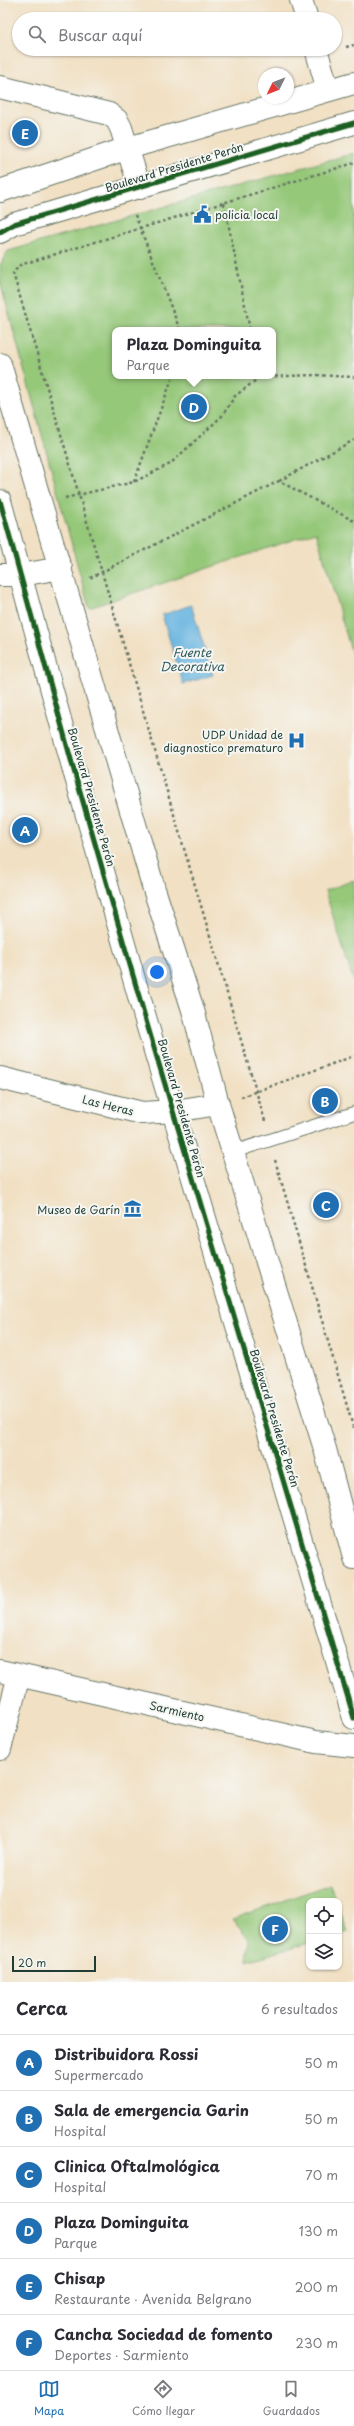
<!DOCTYPE html>
<html lang="es">
<head>
<meta charset="utf-8">
<style>
	:root { --surface:#fff; --page:#f7f7f7; --text:#2b2b33; --muted:#7c7c81; --line:#e1e1e2; --accent:#1f6fb2 }
	body { margin:0; font-family:"Playpen Sans",sans-serif; background:var(--page); color:var(--text) }
	.controls { position:absolute; right:12px; bottom:12px; display:grid; overflow:hidden; border-radius:8px; box-shadow:0 1px 3px #0004 }
	.controls button { width:36px; height:36px; display:grid; place-items:center; padding:0; border:0; border-bottom:1px solid var(--line); background:var(--surface); color:var(--text); font:20px sans-serif }
	.compass { position:absolute; left:258px; top:68px; width:36px; height:36px; border-radius:50%; background:var(--surface); box-shadow:0 1px 3px #0004; rotate:227deg }
	.scale { position:absolute; left:12px; bottom:10px; width:84px; box-sizing:border-box; padding-left:4px; border:2px solid #1f3d34; border-top:0; font-size:11px; line-height:14px; white-space:nowrap; color:#1f3d34; -webkit-text-stroke:3px #f6f6f2; paint-order:stroke }
	.you { position:absolute; left:157px; top:972px; width:14px; height:14px; margin:-10px; border:3px solid #fff; border-radius:50%; background:#1a73e8; box-shadow:0 0 0 6px #1a73e833 }
	.badge { display:grid; place-items:center; width:26px; height:26px; border-radius:50%; background:var(--accent); color:#fff; font-size:13px; font-weight:700 }
	.pin { position:absolute; translate:-50% -50%; border:2px solid #fff; box-shadow:0 1px 4px #0006 }
	.popup { position:absolute; left:112px; top:327px; width:164px; height:52px; box-sizing:border-box; display:grid; place-content:center; border-radius:8px; background:var(--surface); filter:drop-shadow(0 1px 3px #0005); font-size:13px; white-space:nowrap; color:var(--muted) }
	.popup b { font-size:15px; color:var(--text) }
	.popup::after { content:''; position:absolute; left:50%; top:100%; margin-left:-8px; border:8px solid transparent; border-top-color:var(--surface) }
	.list { margin:0; padding:0; list-style:none }
	h2 { display:flex; justify-content:space-between; align-items:center; height:52px; margin:0; padding:0 16px; font-size:17px }
	h2 small { font-size:13px; font-weight:400; color:var(--muted) }
	.list li { display:grid; grid-template-columns:26px 1fr auto; gap:12px; align-items:center; box-sizing:border-box; height:56px; padding:0 16px; border-top:1px solid var(--line) }
	.list b { display:block; font-size:15px; white-space:nowrap }
	.list p { margin:0; font-size:13px; white-space:nowrap; color:var(--muted) }
	.list em { font-size:13px; font-style:normal; color:var(--muted) }
	.icon { flex:none; width:22px; height:22px; fill:none; stroke:currentColor; stroke-width:2; stroke-linecap:round; stroke-linejoin:round }
	.map { position:relative; flex:none; width:354px; height:1982px; overflow:hidden }
	.search { position:absolute; background:var(--surface); box-shadow:0 1px 3px #0004; left:12px; right:12px; top:12px; height:44px; display:flex; align-items:center; gap:10px; box-sizing:border-box; padding:0 14px; border-radius:22px; color:var(--muted); font-size:15px }
	.sheet { height:388px; background:var(--surface) }
	nav { display:flex; justify-content:space-around; align-items:center; box-sizing:border-box; height:56px; border-top:1px solid var(--line); background:var(--surface); font-size:11px; color:var(--muted) }
	nav a { display:grid; justify-items:center; gap:2px }
	nav .on { color:var(--accent) }
	.map>svg:first-child { display:block }
	.green { fill:#95c879; stroke:#5a8256; fill-rule:evenodd }
	.water { fill:#66b4e0; stroke:#42788a }
	.lines { fill:none; stroke-linecap:round; stroke-linejoin:round }
	.lane-casing { stroke:#687666; stroke-width:14 }
	.street-casing { stroke:#687666; stroke-width:24 }
	.secondary-casing { stroke:#687666; stroke-width:24 }
	.path { stroke:#687666; stroke-width:2.5; stroke-dasharray:3 3; stroke-linecap:butt }
	.lane { stroke:#fff; stroke-width:12 }
	.street { stroke:#fff; stroke-width:22 }
	.secondary { stroke:#fff; stroke-width:22 }
	.cycleway-casing { stroke:#f6f6f2; stroke-width:8 }
	.cycleway { stroke:#1b5e20; stroke-width:5 }
	.labels { text-anchor:middle; dominant-baseline:central; stroke-width:4; stroke-linejoin:round; paint-order:stroke }
	.street-label { font-size:11px; fill:#1f3d34; stroke:#f6f6f2 }
	.poi-label { font-size:11px; fill:#1f3d34; stroke:#f6f6f2; text-anchor:end }
	.water-label { font-size:12px; font-style:italic; fill:#315b5f; stroke:#f6f6f2 }
</style>
</head>
<body>
<div class="map">
<svg width="354" height="1982" viewBox="0 0 354 1982">
	<rect width="100%" height="100%" fill="#f6f6f2"/>
	<filter id="ink" filterUnits="userSpaceOnUse"><feTurbulence type="fractalNoise" baseFrequency=".025" numOctaves="2"/><feDisplacementMap in="SourceGraphic" scale="8" xChannelSelector="R" yChannelSelector="G"/><feConvolveMatrix kernelMatrix="1 2 1 2 8 2 1 2 1" color-interpolation-filters="sRGB"/></filter>
	<filter id="wash" filterUnits="userSpaceOnUse"><feTurbulence type="fractalNoise" baseFrequency=".012" numOctaves="4" result="noise"/><feDisplacementMap in="SourceGraphic" scale="16" xChannelSelector="R" yChannelSelector="G"/><feGaussianBlur stdDeviation="0.9" result="paint"/><feColorMatrix in="noise" values="0 0 0 0 0 0 0 0 0 0 0 0 0 0 0 0 0 1.4 0 .05"/><feComposite in="paint" operator="in"/></filter>
	<g filter="url(#wash)">
		<rect width="100%" height="100%" fill="#f1e0c3"/>
		<path class="green" d="M354,153v508l-38,-129 -227,76 -89,-327v-16l8,-14zM115,330h158v46h-158z
			M354,880v103l-29,-92z
			M330,1884l6,17h-27v42l-62,18 2,-22 -16,-20z
			M339,1909l9,23 -9,3z"/>
		<path class="water" d="M191,605l22,70 -30,9 -21,-69z"/>
	</g>
	<g filter="url(#ink)">
		<g class="lines">
			<defs>
				<path id="lane" d="M233,1152l121,-39"/>
				<path id="street" d="M301,0l6,19
					M316,49l12,41
					M0,1078l142,35 33,-2 43,-7
					M0,1671l316,71 38,4
					M0,1749l19,-74"/>
				<path id="secondary" d="M0,87l109,27 8,6 4,8 19,60
					M0,191l128,-43 226,-65
					M0,232l14,-8 340,-101
					M0,364l154,525 39,121 25,94 107,345 29,109
					M0,501l73,266 74,257 207,694
					M0,575h21l40,-7"/>
			</defs>
			<use href="#lane" class="lane-casing"/>
			<use href="#street" class="street-casing"/>
			<use href="#secondary" class="secondary-casing"/>
			<path class="path" d="M346,47l8,-2
				M224,203l26,127
				M135,215l45,115
				M279,481l75,-41
				M134,482l39,-106
				M65,498l69,-16 36,-18 52,-48 13,-20 25,-19 55,-2 39,2
				M90,578l189,-97 75,40
				M241,1097l113,-41
				M265,1121l-252,-848 7,-8 334,-102
				M275,1160l79,270"/>
			<use href="#lane" class="lane"/>
			<use href="#street" class="street"/>
			<use href="#secondary" class="secondary"/>
			<defs>
				<path id="cycleway" d="M0,232l14,-8 340,-101
					M0,501l73,266 74,257 207,694"/>
			</defs>
			<use href="#cycleway" class="cycleway-casing"/>
			<use href="#cycleway" class="cycleway"/>
		</g>
	</g>
	<defs>
		<symbol id="civic-bare" viewBox="-9 -9 18 18"><path d="M-.6-6.5H3V-4.5H.6V-3L4-1V1h2V6H-6V1h2V-1L-.6-3ZM-1.2 2.5V6h2.4V2.5Z" fill="#1f6fb2" stroke="#f6f6f2" stroke-width="2.5" paint-order="stroke"/></symbol>
		<symbol id="hospital-bare" viewBox="-9 -9 18 18"><path d="M-5-5h3v3.5h4V-5h3V5h-3V1.5h-4V5h-3Z" fill="#1f6fb2" stroke="#f6f6f2" stroke-width="2.5" paint-order="stroke"/></symbol>
		<symbol id="museum-bare" viewBox="-9 -9 18 18"><path d="M0-6L6-3V-2H-6V-3ZM-5-1h2V3h-2ZM-1-1h2V3h-2ZM3-1h2V3H3ZM-6 4H6V6H-6Z" fill="#1f6fb2" stroke="#f6f6f2" stroke-width="2.5" paint-order="stroke"/></symbol>
	</defs>
	<g fill-rule="evenodd">
		<use href="#civic-bare" x="190" y="202" width="25" height="25"/>
		<use href="#hospital-bare" x="284" y="728" width="25" height="25"/>
		<use href="#museum-bare" x="120" y="1196" width="25" height="25"/>
	</g>
	<g class="labels">
		<g class="street-label">
			<text transform="translate(174 167) rotate(-17)">Boulevard Presidente Perón</text>
			<text transform="translate(92 797) rotate(74)">Boulevard Presidente Perón</text>
			<text transform="translate(108 1105) rotate(14)">Las Heras</text>
			<text transform="translate(182 1108) rotate(74)">Boulevard Presidente Perón</text>
			<text transform="translate(275 1418) rotate(73)">Boulevard Presidente Perón</text>
			<text transform="translate(177 1711) rotate(13)">Sarmiento</text>
		</g>
		<g class="poi-label">
			<text x="215" y="214" text-anchor="start">policia local</text>
			<text x="283" y="734">UDP Unidad de<tspan x="283" dy="13">diagnostico prematuro</tspan></text>
			<text x="120" y="1209">Museo de Garín</text>
		</g>
		<g class="water-label">
			<text x="192" y="652">Fuente<tspan x="192" dy="14">Decorativa</tspan></text>
		</g>
	</g>
</svg>
<div class="controls">
<button><svg class="icon" aria-label="locate" viewBox="0 0 24 24"><circle cx="12" cy="12" r="6"/><path d="M12 2v4M12 18v4M2 12h4M18 12h4"/></svg></button>
<button><svg class="icon" aria-label="layers" viewBox="0 0 24 24"><path d="M12 4l9 5-9 5-9-5zM3 14l9 5 9-5"/></svg></button>
</div>
<svg class="compass" viewBox="-18 -18 36 36"><path d="M0-13l5 13h-10z" fill="#e53935"/><path d="M0 13l5-13h-10z" fill="#7c7c81"/></svg>
<div class="scale">20 m</div>
<div class="you"></div>
<div class="pin badge" style="left:25px;top:830px">A</div>
<div class="pin badge" style="left:325px;top:1101px">B</div>
<div class="pin badge" style="left:326px;top:1205px">C</div>
<div class="pin badge" style="left:194px;top:407px">D</div>
<div class="popup"><b>Plaza Dominguita</b>Parque</div>
<div class="pin badge" style="left:25px;top:133px">E</div>
<div class="pin badge" style="left:275px;top:1929px">F</div>
<div class="search"><svg class="icon" aria-label="search" viewBox="0 0 24 24"><circle cx="10" cy="10" r="6"/><path d="M15 15l6 6"/></svg>Buscar aquí</div>
</div>
<section class="sheet">
<h2>Cerca<small>6 resultados</small></h2>
<ul class="list">
<li><span class="badge">A</span><div><b>Distribuidora Rossi</b><p>Supermercado</p></div><em>50 m</em></li>
<li><span class="badge">B</span><div><b>Sala de emergencia Garin</b><p>Hospital</p></div><em>50 m</em></li>
<li><span class="badge">C</span><div><b>Clinica Oftalmológica</b><p>Hospital</p></div><em>70 m</em></li>
<li><span class="badge">D</span><div><b>Plaza Dominguita</b><p>Parque</p></div><em>130 m</em></li>
<li><span class="badge">E</span><div><b>Chisap</b><p>Restaurante · Avenida Belgrano</p></div><em>200 m</em></li>
<li><span class="badge">F</span><div><b>Cancha Sociedad de fomento</b><p>Deportes · Sarmiento</p></div><em>230 m</em></li>
</ul>
</section>
<nav>
<a class="on"><svg class="icon" aria-label="map" viewBox="0 0 24 24"><path d="M3 6l6-2 6 2 6-2v14l-6 2-6-2-6 2zM9 4v14M15 6v14"/></svg>Mapa</a>
<a><svg class="icon" aria-label="directions" viewBox="0 0 24 24"><path d="M12 3l9 9-9 9-9-9zM9 14v-3h6M13 9l2 2-2 2"/></svg>Cómo llegar</a>
<a><svg class="icon" aria-label="saved" viewBox="0 0 24 24"><path d="M7 4h10v16l-5-4-5 4z"/></svg>Guardados</a>
</nav>
</body>
</html>
